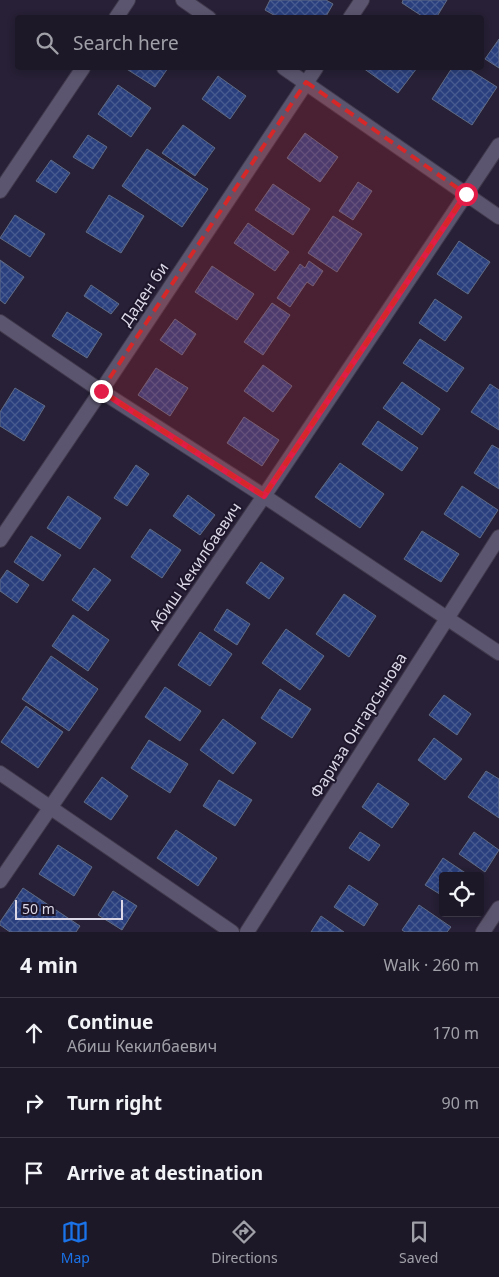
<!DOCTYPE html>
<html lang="en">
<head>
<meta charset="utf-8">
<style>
	:root { --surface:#1d1828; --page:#252130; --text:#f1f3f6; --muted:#a0a0a8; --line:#3b3745; --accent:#1a73e8 }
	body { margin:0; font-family:"Noto Sans",sans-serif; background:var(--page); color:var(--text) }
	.controls { position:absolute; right:15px; bottom:15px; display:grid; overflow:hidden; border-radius:5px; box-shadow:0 2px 8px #0003 }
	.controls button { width:45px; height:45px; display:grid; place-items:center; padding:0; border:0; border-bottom:1px solid var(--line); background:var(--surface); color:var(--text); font:25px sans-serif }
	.scale { position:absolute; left:15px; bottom:12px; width:108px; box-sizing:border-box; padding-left:5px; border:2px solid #dbd7e6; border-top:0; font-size:14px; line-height:18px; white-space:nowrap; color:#dbd7e6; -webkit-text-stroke:4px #1e172c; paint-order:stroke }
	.stop { position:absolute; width:15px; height:15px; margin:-11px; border:4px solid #e11d48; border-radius:50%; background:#fff }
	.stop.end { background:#e11d48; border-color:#fff; box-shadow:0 1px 5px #0008 }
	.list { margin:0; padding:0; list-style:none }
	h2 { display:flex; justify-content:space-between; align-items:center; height:65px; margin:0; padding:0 20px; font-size:21px }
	h2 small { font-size:16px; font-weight:400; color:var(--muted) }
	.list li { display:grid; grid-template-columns:32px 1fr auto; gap:15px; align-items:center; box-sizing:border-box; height:70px; padding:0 20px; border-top:1px solid var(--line) }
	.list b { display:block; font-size:19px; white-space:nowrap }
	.list p { margin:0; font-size:16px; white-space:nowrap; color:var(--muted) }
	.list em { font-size:16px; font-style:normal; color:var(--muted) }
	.icon { flex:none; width:28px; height:28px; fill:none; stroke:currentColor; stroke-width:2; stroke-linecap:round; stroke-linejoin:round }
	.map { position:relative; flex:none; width:499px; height:932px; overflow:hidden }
	.search { position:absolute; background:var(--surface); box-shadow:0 2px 8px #0003; left:15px; right:15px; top:15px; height:55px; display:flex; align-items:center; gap:12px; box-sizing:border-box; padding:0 18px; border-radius:5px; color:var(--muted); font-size:19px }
	.sheet { height:275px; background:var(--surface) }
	nav { display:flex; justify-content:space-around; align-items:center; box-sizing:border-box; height:70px; border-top:1px solid var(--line); background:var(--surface); font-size:14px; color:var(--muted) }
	nav a { display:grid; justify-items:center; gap:2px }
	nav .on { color:var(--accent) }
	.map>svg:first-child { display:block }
	.building { fill:url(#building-cross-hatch); stroke:#606b83 }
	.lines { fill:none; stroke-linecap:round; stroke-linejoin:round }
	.street-casing { stroke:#413a4d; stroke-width:16 }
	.street { stroke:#5c556f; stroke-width:14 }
	.route { stroke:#e11d48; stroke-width:6 }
	.marked { fill:#d62828; fill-opacity:0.2; stroke:#d62828; stroke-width:4; stroke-dasharray:10 6; stroke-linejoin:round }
	.labels { text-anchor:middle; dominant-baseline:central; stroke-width:4; stroke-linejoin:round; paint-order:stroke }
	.street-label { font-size:16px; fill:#dbd7e6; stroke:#1e172c }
</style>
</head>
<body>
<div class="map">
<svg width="499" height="932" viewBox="0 0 499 932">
	<defs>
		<pattern id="building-cross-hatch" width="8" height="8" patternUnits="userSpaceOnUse" patternTransform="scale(1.25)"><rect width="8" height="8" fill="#2a407e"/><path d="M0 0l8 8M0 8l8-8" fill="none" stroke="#485b90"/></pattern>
	</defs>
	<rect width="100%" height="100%" fill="#272036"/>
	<path class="building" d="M270,0h56l7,4 -8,14h-46l-14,-8z
		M403,0h44l-11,18h-11l-23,-15z
		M499,39v29l-14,-9z
		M125,68h43l-13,19z
		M363,68h54l-19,25z
		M452,68h15l30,19 -25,38 -40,-26z
		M218,76l28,20 -16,23 -28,-20z
		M118,85l33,23 -20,29 -33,-23z
		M183,125l32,23 -20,28 -33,-23z
		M305,133l33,24 -18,25 -33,-24z
		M88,135l19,12 -14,22 -20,-12z
		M147,149l61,40 -26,38 -60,-41z
		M51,160l19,13 -14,20 -20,-12z
		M358,182l14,9 -19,29 -14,-9z
		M273,184l37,25 -17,26 -38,-25z
		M109,195l35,21 -23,37 -35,-21z
		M15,215l30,19 -15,23 -30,-19z
		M333,216l29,18 -25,38 -29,-19z
		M248,223l41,29 -14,19 -41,-28z
		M459,241l31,21 -22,32 -31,-20z
		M0,260l24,17 -19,27 -5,-4z
		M309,261l14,10 -10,15 -6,-4 -17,25 -13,-9 23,-34 5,4z
		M212,266l42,28 -17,26 -42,-28z
		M91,285l28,19 -8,10 -27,-18z
		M435,299l27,18 -17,24 -26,-18z
		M272,303l18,12 -27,40 -19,-13z
		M67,312l35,22 -15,24 -35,-22z
		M175,319l21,15 -14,21 -22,-15z
		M420,339l44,29 -17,24 -44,-29z
		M263,365l29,21 -19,26 -29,-21z
		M156,368l32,20 -18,28 -32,-21z
		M402,382l38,27 -18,26 -39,-27z
		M490,384l9,6v40l-28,-18z
		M15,388l30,18 -21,35 -24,-15v-14z
		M244,417l35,23 -17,26 -35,-23z
		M378,421l40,27 -16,23 -40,-27z
		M492,445l7,4v40l-25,-16z
		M340,463l44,31 -24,34 -45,-31z
		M136,465l13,9 -22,32 -13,-8z
		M462,486l36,24 -18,28 -36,-24z
		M188,495l27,20 -15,20 -27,-19z
		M68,496l33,22 -21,31 -33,-21z
		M150,529l31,21 -19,28 -31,-21z
		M422,531l37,23 -18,28 -37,-23z
		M31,536l30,19 -18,26 -29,-19z
		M261,562l23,16 -15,21 -23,-16z
		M94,568l17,12 -23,31 -16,-11z
		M7,570l22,15 -12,18 -17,-12v-11z
		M344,594l32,22 -27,41 -33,-23z
		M227,609l23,15 -13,21 -23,-15z
		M73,615l36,25 -21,31 -36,-25z
		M286,629l38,27 -24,34 -38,-27z
		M200,632l32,22 -22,32 -32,-21z
		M51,656l47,33 -29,42 -47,-32z
		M165,687l36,24 -21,30 -35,-24z
		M280,689l31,20 -19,29 -31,-20z
		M444,695l27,19 -14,21 -28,-20z
		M26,706l37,26 -25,36 -37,-26z
		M223,719l33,24 -23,31 -33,-24z
		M434,738l28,21 -17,21 -27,-20z
		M149,740l39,24 -18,29 -39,-25z
		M486,771l13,8v39l-31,-21z
		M102,777l26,19 -17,24 -27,-18z
		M219,780l33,20 -17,26 -32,-20z
		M378,783l31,21 -17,24 -30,-21z
		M176,830l41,28 -19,28 -41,-28z
		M360,832l20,13 -11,16 -20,-13z
		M474,832l25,18 -14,22 -26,-18z
		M58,845l34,22 -18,29 -35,-22z
		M443,858l27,18h-27v20l-18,-11z
		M349,885l29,19 -14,22 -30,-19z
		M23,888l57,38 -4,6h-66l-10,-7v-3z
		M113,891l24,15 -15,24 -24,-15z
		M419,905l32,22 -4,5h-42l-3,-2z
		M321,916l23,16h-33z"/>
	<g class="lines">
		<defs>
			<path id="street" d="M183,0l26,18
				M116,18l12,-18
				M350,18l12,-18
				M284,68l215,149
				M0,191l83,-123
				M0,322l101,69 163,105 235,157
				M0,540l101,-149 215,-323
				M0,773l232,159
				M0,881l264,-385 235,-351
				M247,932l252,-395
				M483,932l16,-24"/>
		</defs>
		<use href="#street" class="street-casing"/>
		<use href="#street" class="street"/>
	</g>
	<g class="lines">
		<path class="route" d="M101,391l163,105 202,-302"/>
	</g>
	<path class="marked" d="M306,82l160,112 -202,302 -163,-105z"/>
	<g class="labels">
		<g class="street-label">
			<text transform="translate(144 294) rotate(-56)">Даден би</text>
			<text transform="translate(195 566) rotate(-56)">Абиш Кекилбаевич</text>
			<text transform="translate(358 725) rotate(-58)">Фариза Онгарсынова</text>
		</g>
	</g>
</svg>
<div class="controls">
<button><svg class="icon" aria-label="locate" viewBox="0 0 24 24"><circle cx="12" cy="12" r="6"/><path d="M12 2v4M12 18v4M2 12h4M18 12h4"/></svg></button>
</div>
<div class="scale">50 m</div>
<div class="stop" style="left:466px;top:194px"></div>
<div class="stop end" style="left:101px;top:391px"></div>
<div class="search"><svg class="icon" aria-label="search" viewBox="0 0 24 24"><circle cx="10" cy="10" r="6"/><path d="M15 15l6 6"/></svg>Search here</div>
</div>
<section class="sheet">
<h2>4 min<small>Walk · 260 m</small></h2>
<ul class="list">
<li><svg class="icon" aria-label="ahead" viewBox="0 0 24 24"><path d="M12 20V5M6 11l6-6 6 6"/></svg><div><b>Continue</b><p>Абиш Кекилбаевич</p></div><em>170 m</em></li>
<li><svg class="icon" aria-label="right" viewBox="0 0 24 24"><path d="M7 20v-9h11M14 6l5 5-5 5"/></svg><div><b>Turn right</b></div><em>90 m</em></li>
<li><svg class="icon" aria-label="arrive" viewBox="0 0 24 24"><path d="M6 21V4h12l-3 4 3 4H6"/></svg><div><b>Arrive at destination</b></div></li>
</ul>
</section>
<nav>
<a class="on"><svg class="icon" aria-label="map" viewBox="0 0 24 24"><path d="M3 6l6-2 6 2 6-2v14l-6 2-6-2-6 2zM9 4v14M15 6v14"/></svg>Map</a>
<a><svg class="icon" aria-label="directions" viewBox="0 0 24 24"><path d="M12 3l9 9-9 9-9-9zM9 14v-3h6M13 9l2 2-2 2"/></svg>Directions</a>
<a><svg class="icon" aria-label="saved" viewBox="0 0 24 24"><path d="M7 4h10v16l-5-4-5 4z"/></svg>Saved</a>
</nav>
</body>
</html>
